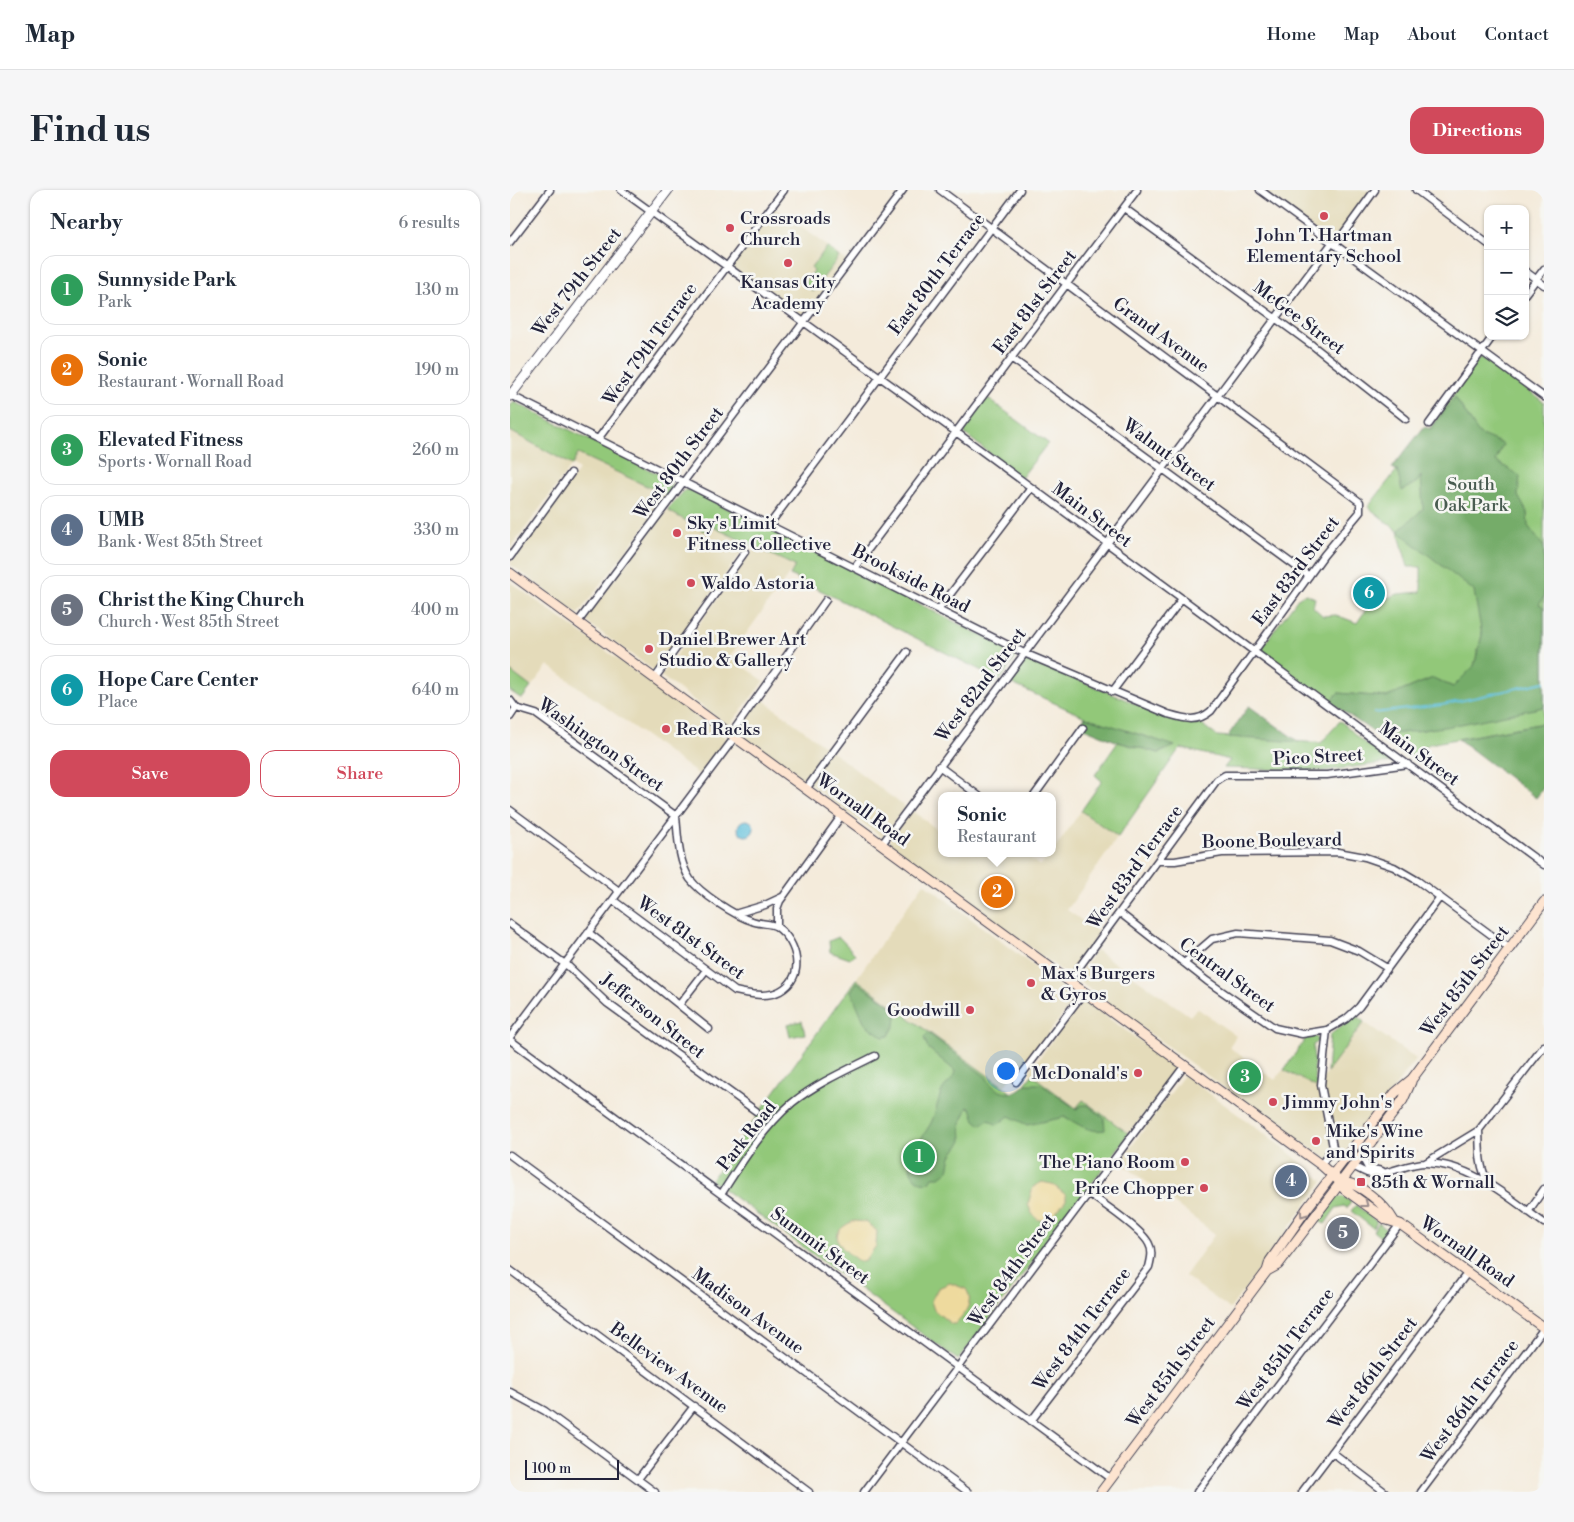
<!DOCTYPE html>
<html lang="en">
<head>
<meta charset="utf-8">
<style>
	:root { --surface:#fff; --page:#f6f6f7; --text:#1f2937; --muted:#747a83; --line:#e0e1e3; --accent:#d1495b }
	body { margin:0; font-family:"Libre Bodoni",serif; background:var(--page); color:var(--text) }
	.controls { position:absolute; right:15px; top:15px; display:grid; overflow:hidden; border-radius:10px; box-shadow:0 1px 4px #0004 }
	.controls button { width:45px; height:45px; display:grid; place-items:center; padding:0; border:0; border-bottom:1px solid var(--line); background:var(--surface); color:var(--text); font:25px sans-serif }
	.scale { position:absolute; left:15px; bottom:12px; width:94px; box-sizing:border-box; padding-left:5px; border:2px solid #22223b; border-top:0; font-size:14px; line-height:18px; white-space:nowrap; color:#22223b; -webkit-text-stroke:4px #f6f6f2; paint-order:stroke }
	.you { position:absolute; left:495px; top:880px; width:18px; height:18px; margin:-12px; border:4px solid #fff; border-radius:50%; background:#1a73e8; box-shadow:0 0 0 8px #1a73e833 }
	.badge { display:grid; place-items:center; width:32px; height:32px; border-radius:50%; background:var(--accent); color:#fff; font-size:16px; font-weight:700 }
	.pin { position:absolute; translate:-50% -50%; border:2px solid #fff; box-shadow:0 1px 5px #0006 }
	.popup { position:absolute; left:428px; top:602px; width:118px; height:65px; box-sizing:border-box; display:grid; place-content:center; border-radius:10px; background:var(--surface); filter:drop-shadow(0 1px 4px #0005); font-size:16px; white-space:nowrap; color:var(--muted) }
	.popup b { font-size:19px; color:var(--text) }
	.popup::after { content:''; position:absolute; left:50%; top:100%; margin-left:-10px; border:10px solid transparent; border-top-color:var(--surface) }
	.list { margin:0; padding:0; list-style:none }
	h2 { display:flex; justify-content:space-between; align-items:center; height:65px; margin:0; padding:0 20px; font-size:21px }
	h2 small { font-size:16px; font-weight:400; color:var(--muted) }
	.list li { display:grid; grid-template-columns:32px 1fr auto; gap:15px; align-items:center; box-sizing:border-box; height:70px; margin:0 10px 10px; padding:0 10px; border:1px solid var(--line); border-radius:15px }
	.list b { display:block; font-size:19px; white-space:nowrap }
	.list p { margin:0; font-size:16px; white-space:nowrap; color:var(--muted) }
	.list em { font-size:16px; font-style:normal; color:var(--muted) }
	.actions { display:flex; gap:10px; padding:15px 20px }
	.actions a { flex:1; padding:11px 0; border:1px solid var(--accent); border-radius:15px; text-align:center; font-size:18px; color:var(--accent) }
	.actions .main { background:var(--accent); color:#fff }
	.icon { flex:none; width:28px; height:28px; fill:none; stroke:currentColor; stroke-width:2; stroke-linecap:round; stroke-linejoin:round }
	.map { position:relative; flex:none; width:1034px; height:1302px; overflow:hidden; border-radius:15px }
	header { display:flex; align-items:center; gap:30px; box-sizing:border-box; height:70px; padding:0 25px; background:var(--surface); border-bottom:1px solid var(--line) }
	header strong { font-size:24px }
	nav { display:flex; gap:28px; margin-inline-start:auto; font-size:18px }
	.intro { display:flex; align-items:center; justify-content:space-between; box-sizing:border-box; height:120px; padding:0 30px }
	h1 { margin:0; font-size:35px }
	.button { padding:12px 22px; border-radius:15px; background:var(--accent); color:#fff; font-size:18px; font-weight:700 }
	main { display:flex; gap:30px; padding:0 30px }
	aside { flex:1; background:var(--surface); border-radius:15px; box-shadow:0 1px 4px #0004 }
	.map>svg:first-child { display:block }
	.built { fill:#e4dbba }
	.green { fill:#92c879; stroke:#5a755a }
	.forest { fill:#75ac69; stroke:#4c6752 }
	.sand { fill:#eeda9e; stroke:#887e6c }
	.water { fill:#5ec0dc; stroke:#40718c }
	.lines { fill:none; stroke-linecap:round; stroke-linejoin:round }
	.stream { stroke:#5ec0dc; stroke-width:2 }
	.minor-casing { stroke:#424053; stroke-width:9 }
	.tertiary-casing { stroke:#424053; stroke-width:11 }
	.secondary-casing { stroke:#424053; stroke-width:11 }
	.minor { stroke:#fff; stroke-width:6 }
	.tertiary { stroke:#fff; stroke-width:9 }
	.secondary { stroke:#fde4d0; stroke-width:9 }
	.oneway { stroke:#9a8d8d }
	.poi-dot { fill:#d1495b; stroke:#f6f6f2; stroke-width:2 }
	.labels { text-anchor:middle; dominant-baseline:central; stroke-width:5; stroke-linejoin:round; paint-order:stroke }
	.poi-label { font-size:18px; fill:#22223b; stroke:#f6f6f2; text-anchor:start }
	.street-label { font-size:18px; fill:#22223b; stroke:#f6f6f2 }
	.park-label { font-size:18px; fill:#495c51; stroke:#f6f6f2 }
</style>
</head>
<body>
<header>
<strong>Map</strong>
<nav><a>Home</a><a>Map</a><a>About</a><a>Contact</a></nav>
</header>
<div class="intro"><h1>Find us</h1><a class="button">Directions</a></div>
<main>
<aside>
<h2>Nearby<small>6 results</small></h2>
<ul class="list">
<li><span class="badge" style="background:#2e9e5b">1</span><div><b>Sunnyside Park</b><p>Park</p></div><em>130 m</em></li>
<li><span class="badge" style="background:#e8710a">2</span><div><b>Sonic</b><p>Restaurant · Wornall Road</p></div><em>190 m</em></li>
<li><span class="badge" style="background:#2e9e5b">3</span><div><b>Elevated Fitness</b><p>Sports · Wornall Road</p></div><em>260 m</em></li>
<li><span class="badge" style="background:#5c6f8a">4</span><div><b>UMB</b><p>Bank · West 85th Street</p></div><em>330 m</em></li>
<li><span class="badge" style="background:#6b7280">5</span><div><b>Christ the King Church</b><p>Church · West 85th Street</p></div><em>400 m</em></li>
<li><span class="badge" style="background:#0f9aa8">6</span><div><b>Hope Care Center</b><p>Place</p></div><em>640 m</em></li>
</ul>
<div class="actions"><a class="main">Save</a><a>Share</a></div>
</aside>
<div class="map">
<svg width="1034" height="1302" viewBox="0 0 1034 1302">
	<rect width="100%" height="100%" fill="#f6f6f2"/>
	<filter id="ink" filterUnits="userSpaceOnUse"><feTurbulence type="fractalNoise" baseFrequency=".02" numOctaves="2"/><feDisplacementMap in="SourceGraphic" scale="10" xChannelSelector="R" yChannelSelector="G"/><feConvolveMatrix kernelMatrix="1 2 1 2 8 2 1 2 1" color-interpolation-filters="sRGB"/></filter>
	<filter id="wash" filterUnits="userSpaceOnUse"><feTurbulence type="fractalNoise" baseFrequency=".0096" numOctaves="4" result="noise"/><feDisplacementMap in="SourceGraphic" scale="20" xChannelSelector="R" yChannelSelector="G"/><feGaussianBlur stdDeviation="1.12" result="paint"/><feColorMatrix in="noise" values="0 0 0 0 0 0 0 0 0 0 0 0 0 0 0 0 0 1.4 0 .05"/><feComposite in="paint" operator="in"/></filter>
	<g filter="url(#wash)">
		<rect width="100%" height="100%" fill="#f4ebdb"/>
		<path class="built" d="M750,0h111l-39,53z
			M264,17l73,54 -44,58 -74,-53z
			M0,241l62,34 6,-11 90,42 -90,118 -68,-50 69,-94 -7,-5 -62,84z
			M157,320l37,21 4,-6 40,18 -92,127 -4,-1 -64,-46 -2,-6z
			M246,356l39,20 -65,90 34,25 -35,45 -68,-50z
			M0,392l216,155v6l-24,34 -154,-112 -17,22 -21,-16z
			M251,508l144,109 -23,30 -145,-105z
			M401,620l31,23v20h81l17,13 12,-13 29,-42 37,26 -51,73 33,23 -28,39 -7,1 -174,-129 -1,-6z
			M414,693l149,113 1,4 -57,74 -5,2 -8,11 -148,-108z
			M586,760l94,66 7,-8 39,28 -7,11 46,33 8,-10 33,17 48,-65 52,37 -78,102 -5,1 -70,-46 -186,-136v-3z
			M575,811l91,66v4l-47,63 -46,-34 -7,8 -47,-36 52,-70z
			M674,885l97,71 42,35 -93,128 -45,-33 30,-42 -95,-72z"/>
		<path class="green" d="M317,57l12,10 -26,34 -9,-7 10,-13 -3,-3z
			M969,168h4l61,44v321l-115,21 -19,13 -31,-21 51,-7 82,-108 -37,-30 7,44 -8,31 -21,21 -20,-9 -46,19 -49,-4 -8,9 -67,-48 -1,-7 37,-50 7,-3 9,4 -2,9 10,9 13,-1 21,8 12,-18 29,-11 23,-2v-25h-13l-10,-36 -30,-24 61,-78z
			M476,207l62,46 -27,35 -56,-44 -1,-6z
			M4,212l154,77 3,4v7l-3,6 -90,-42 -6,11 -62,-34v-25z
			M175,300h6l318,159 6,9 -15,22 -210,-105 5,-9 -86,-41 -5,6 -37,-21z
			M517,470l6,1 144,60 24,3 16,12 104,7 19,-22c10,7 13,12 21,19 9,9 22,11 32,19v3l-71,9 -98,-3 6,-8 -50,-12 -62,89 -37,-26 21,-30 -7,-6 23,-33 41,11 15,-7 -89,-29 -77,-35 15,-19z
			M0,481l21,16 -9,12 -12,-8z
			M329,747l16,17 -5,5 -20,-7 -1,-11z
			M346,789l160,117 16,-21 44,33 7,-8 46,34 -171,226 -247,-180z
			M845,825l9,7 -37,50 3,-37z
			M292,831l3,13 -15,3 -3,-13z
			M805,846l4,5 -6,4 2,37h5l-4,5 -32,-17 22,-32z
			M827,1006l7,1 7,5 -4,6 -3,-2 -8,2 -11,16 -6,-3z
			M846,1015l21,17 -4,6 -22,-17z
			M869,1033l10,9 -5,8 -11,-9z"/>
		<path class="forest" d="M945,207l24,37 24,10 -7,17 24,15 -2,20 9,16 1,14 16,21v50l-5,7 5,4v99l-93,19 -72,10 -49,-34 8,-9 49,4 46,-19 20,9 21,-21 8,-31 -8,-44 -76,-60 25,-22 -2,-33 -4,6 -15,9 -5,-21 -5,-2 32,-41 7,2z
			M739,516l50,36 -72,-5z
			M575,527l90,29 -16,7 -41,-11 -39,-16z
			M1034,533v64l-8,11 -78,-59z
			M347,792l40,28 -2,15 -6,11 -6,1 -18,-13 -14,-33z
			M418,843l58,44c10,17 26,22 39,7h16l35,25 6,-4h6l16,13 1,12c-17,3 -26,-6 -40,-13l-38,8 -18,-9 -12,9 -8,-5 -8,5 -6,-5 -4,-12 -3,-1 -7,16 1,18 -11,15 -3,15 -8,6h-7l-3,5c-5,1 -9,1 -14,-3 -17,-16 7,-41 15,-56 5,-10 6,-20 10,-30 3,-9 12,-11 14,-22l-27,-23 -4,-10z"/>
		<path class="sand" d="M532,992l10,2 14,11v5c-11,15 -28,35 -38,4l5,-17z
			M344,1031l12,1 11,9 -1,15 -11,15 -5,1c-17,-12 -38,-28 -6,-41z
			M440,1093l16,6c9,14 -2,25 -11,35h-4l-17,-14 -3,-9 7,-13z"/>
		<path class="water" d="M228 638a8 8 0 1 1 16 0a8 8 0 1 1-16 0Z"/>
		<g class="lines">
			<path class="stream" d="M864,523l68,-8 102,-23"/>
		</g>
	</g>
	<g filter="url(#ink)">
		<g class="lines">
			<defs>
				<path id="minor" d="M111,0l335,242 588,433
					M750,0l284,207
					M906,0l72,54
					M614,18l188,137 94,74
					M0,52l40,-52
					M825,55l40,-55
					M1015,81l19,14
					M1015,104l19,-25
					M501,168l298,218
					M0,205l514,258 144,61c17,5 29,9 43,-3l113,-156 36,-43v-10l-420,-312
					M919,234l64,-88
					M88,249l186,-249
					M259,335l251,-335
					M0,367l61,-84
					M345,377l282,-377
					M429,419l92,-121
					M68,432l325,-432
					M145,488l90,-126
					M602,502l69,-92
					M0,510l6,8 20,6 140,102c2,20 2,45 14,63 10,14 45,37 62,42 7,3 20,2 25,6 21,15 29,50 3,64 -13,7 -31,3 -45,0l-122,-91
					M0,527l6,-9
					M221,544l95,-134
					M429,576l40,30
					M296,599l101,-137
					M524,606l49,-68
					M0,620l109,81
					M372,654l450,-601
					M648,671h17l47,-8 116,-1 27,5 29,10 24,14 91,67
					M228,723l27,-8 17,-8
					M610,723l87,68 68,47 27,6 25,-4
					M0,734l59,43 38,36 149,108
					M267,736v-17l3,-8 62,-86
					M78,742l121,97
					M674,773l28,-24 26,-6 92,7 29,11 28,17
					M559,791l148,-201 8,-5h102l81,-11
					M169,815l27,-35
					M0,847l225,-300
					M0,850l601,439
					M506,892l68,-90
					M969,940c1,20 -1,34 9,52
					M0,965l458,337
					M851,965l7,13 14,3
					M915,973l54,-33 65,-84
					M811,975l12,-18 -12,-62 6,-55 19,-11 13,-12 81,-110
					M842,976c7,2 14,9 22,8 17,0 34,-11 52,-11 46,1 83,35 118,60
					M212,1003c20,-31 41,-65 70,-90 25,-20 55,-33 83,-47
					M1018,1022l16,-23
					M0,1080l299,222
					M0,1202l35,19 110,81
					M521,1231l118,-154c2,-8 4,-16 0,-23 -6,-14 -47,-41 -61,-51
					M822,1262l53,40
					M128,1289l56,-73
					M354,1302l321,-427
					M687,1302l203,-268
					M792,1302l166,-220
					M911,1302l123,-164"/>
				<path id="tertiary" d="M0,206l158,-206"/>
				<path id="secondary" d="M0,383l811,592 19,17 4,7 43,31 13,4 144,104
					M830,992c20,0 45,23 54,39
					M757,1081l11,-6 125,-165 8,-18
					M591,1302l166,-221 3,-10 38,-54 87,-114 17,-14 132,-177"/>
			</defs>
			<use href="#minor" class="minor-casing"/>
			<use href="#tertiary" class="tertiary-casing"/>
			<use href="#secondary" class="secondary-casing"/>
			<use href="#minor" class="minor"/>
			<use href="#tertiary" class="tertiary"/>
			<use href="#secondary" class="secondary"/>
		</g>
		<defs><path id="oneway-chevron" d="M-2-3.5L2.5 0L-2 3.5" fill="none" stroke-width="1.6" stroke-linecap="round" stroke-linejoin="round" transform="scale(1.25)"/></defs>
		<g class="oneway">
			<use href="#oneway-chevron" transform="translate(855 1014) rotate(37)"/>
			<use href="#oneway-chevron" transform="translate(793 1024) rotate(125)"/>
		</g>
	</g>
	<g class="poi-dot">
		<circle cx="814" cy="26" r="5"/>
		<circle cx="220" cy="38" r="5"/>
		<circle cx="278" cy="73" r="5"/>
		<circle cx="167" cy="343" r="5"/>
		<circle cx="181" cy="393" r="5"/>
		<circle cx="139" cy="459" r="5"/>
		<circle cx="156" cy="539" r="5"/>
		<circle cx="521" cy="793" r="5"/>
		<circle cx="460" cy="820" r="5"/>
		<circle cx="628" cy="883" r="5"/>
		<circle cx="763" cy="912" r="5"/>
		<circle cx="806" cy="951" r="5"/>
		<circle cx="675" cy="972" r="5"/>
		<rect x="846" y="987" width="10" height="10" rx="2.5"/>
		<circle cx="694" cy="998" r="5"/>
	</g>
	<g class="labels">
		<g class="poi-label">
			<text x="230" y="28">Crossroads<tspan x="230" dy="21">Church</tspan></text>
			<text x="814" y="45" text-anchor="middle">John T. Hartman<tspan x="814" dy="21">Elementary School</tspan></text>
			<text x="278" y="92" text-anchor="middle">Kansas City<tspan x="278" dy="21">Academy</tspan></text>
			<text x="177" y="333">Sky's Limit<tspan x="177" dy="21">Fitness Collective</tspan></text>
			<text x="191" y="393">Waldo Astoria</text>
			<text x="149" y="449">Daniel Brewer Art<tspan x="149" dy="21">Studio &amp; Gallery</tspan></text>
			<text x="166" y="539">Red Racks</text>
			<text x="531" y="783">Max's Burgers<tspan x="531" dy="21">&amp; Gyros</tspan></text>
			<text x="450" y="820" text-anchor="end">Goodwill</text>
			<text x="618" y="883" text-anchor="end">McDonald's</text>
			<text x="773" y="912">Jimmy John's</text>
			<text x="816" y="941">Mike's Wine<tspan x="816" dy="21">and Spirits</tspan></text>
			<text x="665" y="972" text-anchor="end">The Piano Room</text>
			<text x="861" y="992">85th &amp; Wornall</text>
			<text x="684" y="998" text-anchor="end">Price Chopper</text>
		</g>
		<g class="street-label">
			<text transform="translate(427 84) rotate(-53)">East 80th Terrace</text>
			<text transform="translate(67 92) rotate(-52)">West 79th Street</text>
			<text transform="translate(525 112) rotate(-53)">East 81st Street</text>
			<text transform="translate(789 128) rotate(37)">McGee Street</text>
			<text transform="translate(651 145) rotate(36)">Grand Avenue</text>
			<text transform="translate(140 154) rotate(-54)">West 79th Terrace</text>
			<text transform="translate(659 265) rotate(36)">Walnut Street</text>
			<text transform="translate(169 273) rotate(-53)">West 80th Street</text>
			<text transform="translate(582 325) rotate(37)">Main Street</text>
			<text transform="translate(786 381) rotate(-53)">East 83rd Street</text>
			<text transform="translate(401 389) rotate(27)">Brookside Road</text>
			<text transform="translate(471 495) rotate(-53)">West 82nd Street</text>
			<text transform="translate(91 555) rotate(35)">Washington Street</text>
			<text transform="translate(909 564) rotate(36)">Main Street</text>
			<text transform="translate(808 567) rotate(-3)">Pico Street</text>
			<text transform="translate(353 620) rotate(36)">Wornall Road</text>
			<text transform="translate(762 651) rotate(-1)">Boone Boulevard</text>
			<text transform="translate(625 677) rotate(-54)">West 83rd Terrace</text>
			<text transform="translate(181 748) rotate(36)">West 81st Street</text>
			<text transform="translate(717 785) rotate(36)">Central Street</text>
			<text transform="translate(955 791) rotate(-53)">West 85th Street</text>
			<text transform="translate(143 826) rotate(38)">Jefferson Street</text>
			<text transform="translate(237 946) rotate(-52)">Park Road</text>
			<text transform="translate(310 1056) rotate(36)">Summit Street</text>
			<text transform="translate(957 1062) rotate(35)">Wornall Road</text>
			<text transform="translate(502 1080) rotate(-54)">West 84th Street</text>
			<text transform="translate(238 1121) rotate(36)">Madison Avenue</text>
			<text transform="translate(572 1139) rotate(-53)">West 84th Terrace</text>
			<text transform="translate(776 1159) rotate(-53)">West 85th Terrace</text>
			<text transform="translate(159 1178) rotate(36)">Belleview Avenue</text>
			<text transform="translate(661 1182) rotate(-53)">West 85th Street</text>
			<text transform="translate(863 1183) rotate(-53)">West 86th Street</text>
			<text transform="translate(960 1211) rotate(-53)">West 86th Terrace</text>
		</g>
		<g class="park-label">
			<text x="961" y="294">South<tspan x="961" dy="21">Oak Park</tspan></text>
		</g>
	</g>
</svg>
<div class="controls">
<button>+</button>
<button>−</button>
<button><svg class="icon" aria-label="layers" viewBox="0 0 24 24"><path d="M12 4l9 5-9 5-9-5zM3 14l9 5 9-5"/></svg></button>
</div>
<div class="scale">100 m</div>
<div class="you"></div>
<div class="pin badge" style="left:409px;top:967px;background:#2e9e5b">1</div>
<div class="pin badge" style="left:487px;top:702px;background:#e8710a">2</div>
<div class="popup"><b>Sonic</b>Restaurant</div>
<div class="pin badge" style="left:735px;top:887px;background:#2e9e5b">3</div>
<div class="pin badge" style="left:781px;top:991px;background:#5c6f8a">4</div>
<div class="pin badge" style="left:833px;top:1043px;background:#6b7280">5</div>
<div class="pin badge" style="left:859px;top:403px;background:#0f9aa8">6</div>
</div>
</main>
</body>
</html>
